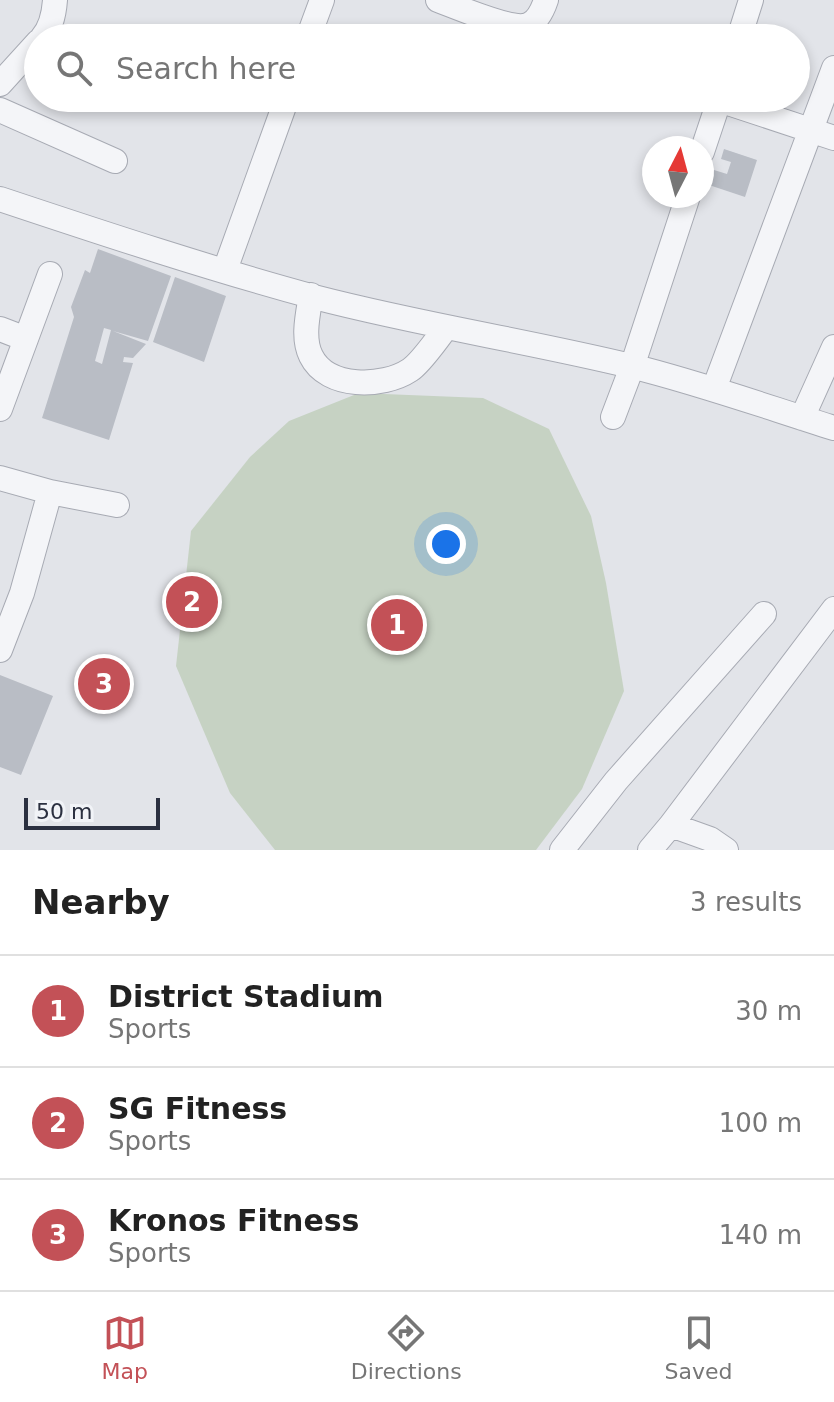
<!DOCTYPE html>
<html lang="en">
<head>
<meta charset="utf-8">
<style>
	:root { --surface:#fff; --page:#f6f6f6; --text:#222; --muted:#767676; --line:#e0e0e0; --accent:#c35157 }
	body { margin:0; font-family:"DejaVu Sans",sans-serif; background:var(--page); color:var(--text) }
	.compass { position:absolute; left:642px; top:136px; width:72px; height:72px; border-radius:50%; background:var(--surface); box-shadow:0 4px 12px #0003; rotate:6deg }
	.scale { position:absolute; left:24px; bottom:20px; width:136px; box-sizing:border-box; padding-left:8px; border:4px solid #2b3040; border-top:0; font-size:22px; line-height:28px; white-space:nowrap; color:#2b3040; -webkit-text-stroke:6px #f1f3f7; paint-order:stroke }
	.you { position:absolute; left:446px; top:544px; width:28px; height:28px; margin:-20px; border:6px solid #fff; border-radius:50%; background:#1a73e8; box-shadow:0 0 0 12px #1a73e833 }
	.badge { display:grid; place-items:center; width:52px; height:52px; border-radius:50%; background:var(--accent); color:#fff; font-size:26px; font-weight:700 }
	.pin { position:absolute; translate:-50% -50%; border:4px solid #fff; box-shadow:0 2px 8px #0006 }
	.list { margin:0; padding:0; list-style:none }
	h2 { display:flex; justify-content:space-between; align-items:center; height:104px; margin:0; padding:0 32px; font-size:34px }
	h2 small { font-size:26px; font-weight:400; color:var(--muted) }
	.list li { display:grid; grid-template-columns:52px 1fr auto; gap:24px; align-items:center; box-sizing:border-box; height:112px; padding:0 32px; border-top:2px solid var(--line) }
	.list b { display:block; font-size:30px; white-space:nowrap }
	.list p { margin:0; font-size:26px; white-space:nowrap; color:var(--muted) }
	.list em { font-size:26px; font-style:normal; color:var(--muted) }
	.icon { flex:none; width:44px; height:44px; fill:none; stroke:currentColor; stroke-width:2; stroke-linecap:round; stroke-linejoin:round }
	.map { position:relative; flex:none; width:834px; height:850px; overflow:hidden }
	.search { position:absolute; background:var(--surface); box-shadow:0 4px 12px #0003; left:24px; right:24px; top:24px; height:88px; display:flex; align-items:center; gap:20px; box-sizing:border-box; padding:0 28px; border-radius:44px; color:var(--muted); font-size:30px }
	.sheet { height:440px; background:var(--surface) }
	nav { display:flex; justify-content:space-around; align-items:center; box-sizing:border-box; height:112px; border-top:2px solid var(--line); background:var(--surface); font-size:22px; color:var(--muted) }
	nav a { display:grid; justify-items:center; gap:4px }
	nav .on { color:var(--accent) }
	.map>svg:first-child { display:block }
	.green { fill:#c6d2c3 }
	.building { fill:#b9bdc5; fill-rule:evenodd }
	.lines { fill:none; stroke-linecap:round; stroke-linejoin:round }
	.minor-casing { stroke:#a7aab3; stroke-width:26 }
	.minor { stroke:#f4f5f8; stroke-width:24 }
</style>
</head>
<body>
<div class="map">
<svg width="834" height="850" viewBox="0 0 834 850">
	<rect width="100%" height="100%" fill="#e2e4e9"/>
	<path class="green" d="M359,393l124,5 66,31 42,87 15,67 18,108 -42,98 -46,61h-261l-45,-57 -54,-127 15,-135 59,-74 39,-36z"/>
	<path class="building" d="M724,149l33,11 -12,37 -36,-12 5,-15 13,4 4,-12 -10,-3z
		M98,249l73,27 -23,65 -35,-10 33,13 -13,14 -9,-1 -1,5 10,1 -24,77 -67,-22 32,-101 -3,-10 14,-37 5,3zM104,328l7,2 -9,34 -7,-3z
		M175,277l51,19 -22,66 -51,-20z
		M0,675l53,21 -32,79 -21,-8z"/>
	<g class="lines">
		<defs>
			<path id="minor" d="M438,0c19,7 74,31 90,25 10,-4 15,-16 18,-25
				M42,38c9,-10 12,-24 13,-38
				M308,38l14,-38
				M739,38l12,-38
				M0,84l38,-42
				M719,100l115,38
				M0,110l115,51
				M702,152l18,-54
				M0,199c105,35 211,70 318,99 104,27 210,43 313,68 69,17 136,41 203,62
				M225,270l62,-172
				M311,295c-3,19 -9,43 0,61 16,33 72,32 99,14 11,-7 27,-31 36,-42
				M0,329l26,10
				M714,389l120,-321
				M0,409l50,-135
				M613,417l19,-50 56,-171
				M802,418l32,-71
				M0,478l50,14 67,13
				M0,650l22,-57 28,-101
				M671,825l39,14 16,11
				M562,850l54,-69 148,-167
				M650,850l21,-25 163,-216"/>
		</defs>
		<use href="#minor" class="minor-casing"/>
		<use href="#minor" class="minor"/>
	</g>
</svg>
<svg class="compass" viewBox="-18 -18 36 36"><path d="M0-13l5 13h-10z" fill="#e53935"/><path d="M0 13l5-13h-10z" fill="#767676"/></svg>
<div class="scale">50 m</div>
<div class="you"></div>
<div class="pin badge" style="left:397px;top:625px">1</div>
<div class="pin badge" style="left:192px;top:602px">2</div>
<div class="pin badge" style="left:104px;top:684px">3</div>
<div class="search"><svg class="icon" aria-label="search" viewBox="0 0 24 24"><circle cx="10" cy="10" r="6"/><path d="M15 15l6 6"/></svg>Search here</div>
</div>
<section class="sheet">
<h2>Nearby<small>3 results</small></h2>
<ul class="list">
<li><span class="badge">1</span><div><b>District Stadium</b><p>Sports</p></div><em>30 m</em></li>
<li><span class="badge">2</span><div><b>SG Fitness</b><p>Sports</p></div><em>100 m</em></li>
<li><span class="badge">3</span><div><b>Kronos Fitness</b><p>Sports</p></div><em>140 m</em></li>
</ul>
</section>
<nav>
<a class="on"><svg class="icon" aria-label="map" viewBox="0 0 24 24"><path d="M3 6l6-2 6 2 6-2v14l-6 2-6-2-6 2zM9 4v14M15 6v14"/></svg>Map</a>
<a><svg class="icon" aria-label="directions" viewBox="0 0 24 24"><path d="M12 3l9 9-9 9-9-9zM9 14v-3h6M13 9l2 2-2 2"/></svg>Directions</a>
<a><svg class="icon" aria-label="saved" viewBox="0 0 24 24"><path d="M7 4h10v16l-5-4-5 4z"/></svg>Saved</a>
</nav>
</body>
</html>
